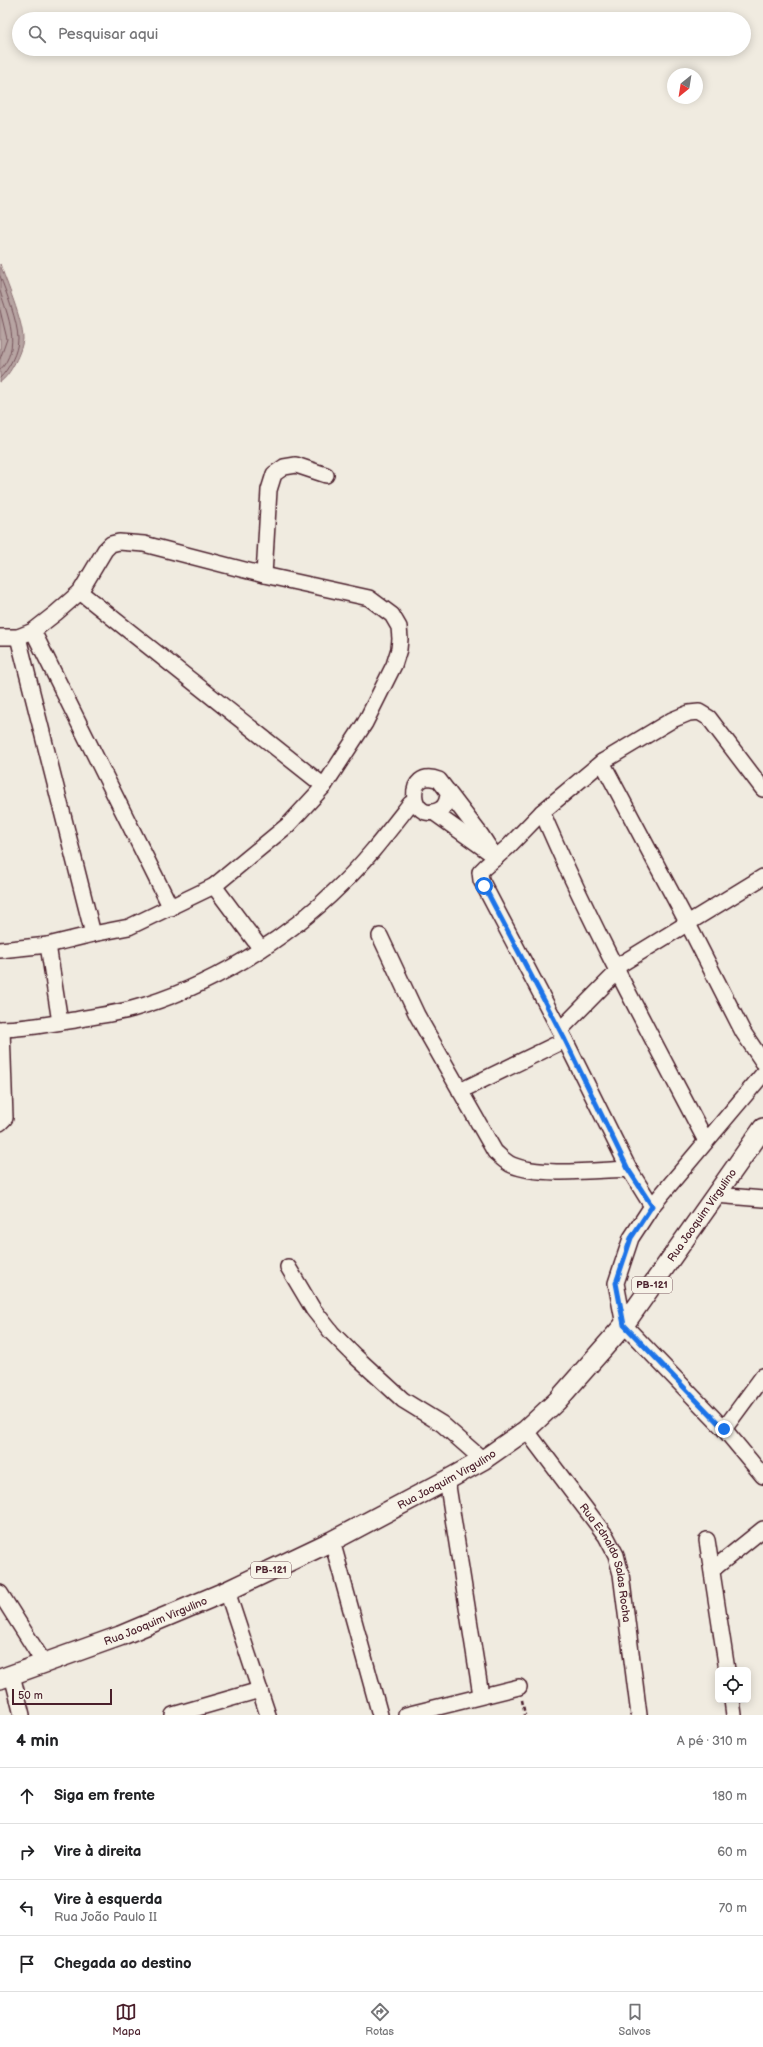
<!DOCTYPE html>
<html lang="pt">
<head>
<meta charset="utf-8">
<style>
	:root { --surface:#fff; --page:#f6f6f6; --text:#202124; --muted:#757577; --line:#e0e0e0; --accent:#4a1f2b }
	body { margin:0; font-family:"Balsamiq Sans",sans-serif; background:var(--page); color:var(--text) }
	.controls { position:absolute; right:12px; bottom:12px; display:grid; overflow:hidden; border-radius:6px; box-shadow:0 2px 10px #0003 }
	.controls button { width:36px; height:36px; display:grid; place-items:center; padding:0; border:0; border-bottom:1px solid var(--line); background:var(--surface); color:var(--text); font:20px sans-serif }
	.compass { position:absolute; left:667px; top:68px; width:36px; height:36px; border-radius:50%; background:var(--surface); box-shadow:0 2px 10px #0003; rotate:210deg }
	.scale { position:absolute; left:12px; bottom:10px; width:100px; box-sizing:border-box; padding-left:4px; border:2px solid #4a1f2b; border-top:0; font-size:11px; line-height:14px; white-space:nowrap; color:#4a1f2b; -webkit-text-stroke:3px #f7f3e8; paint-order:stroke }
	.stop { position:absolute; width:12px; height:12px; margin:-9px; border:3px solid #1a73e8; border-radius:50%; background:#fff }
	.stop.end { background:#1a73e8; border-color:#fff; box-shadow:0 1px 4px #0008 }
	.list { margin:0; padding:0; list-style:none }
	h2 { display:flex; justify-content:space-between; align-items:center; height:52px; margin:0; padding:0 16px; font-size:17px }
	h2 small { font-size:13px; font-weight:400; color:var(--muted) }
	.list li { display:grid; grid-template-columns:26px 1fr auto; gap:12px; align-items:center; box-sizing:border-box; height:56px; padding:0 16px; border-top:1px solid var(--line) }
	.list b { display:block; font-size:15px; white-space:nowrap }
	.list p { margin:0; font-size:13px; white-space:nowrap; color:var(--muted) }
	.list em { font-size:13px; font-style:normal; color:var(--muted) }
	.icon { flex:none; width:22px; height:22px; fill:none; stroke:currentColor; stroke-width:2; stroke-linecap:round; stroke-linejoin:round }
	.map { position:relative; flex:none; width:763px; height:1715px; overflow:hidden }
	.search { position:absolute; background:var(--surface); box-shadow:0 2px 10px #0003; left:12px; right:12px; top:12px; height:44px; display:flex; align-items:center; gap:10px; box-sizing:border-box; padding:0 14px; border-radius:22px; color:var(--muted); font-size:15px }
	.sheet { height:276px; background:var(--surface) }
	nav { display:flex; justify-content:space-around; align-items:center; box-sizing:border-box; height:56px; border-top:1px solid var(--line); background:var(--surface); font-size:11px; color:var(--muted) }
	nav a { display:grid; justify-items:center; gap:2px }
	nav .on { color:var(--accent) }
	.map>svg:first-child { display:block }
	.water { fill:#b7a4a2; stroke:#8b6f72 }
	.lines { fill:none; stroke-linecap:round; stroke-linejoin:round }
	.shore { stroke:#76545b; stroke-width:1 }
	.minor-casing { stroke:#4a1f2b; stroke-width:18 }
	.major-casing { stroke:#4a1f2b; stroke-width:22 }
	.path { stroke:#4a1f2b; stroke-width:2.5; stroke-dasharray:4 3; stroke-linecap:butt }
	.minor { stroke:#f7f3e8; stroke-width:15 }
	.major { stroke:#f7f3e8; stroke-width:19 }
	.route { stroke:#1a73e8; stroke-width:5 }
	.labels { text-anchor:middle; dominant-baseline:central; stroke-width:3.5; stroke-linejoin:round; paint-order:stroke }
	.shield { fill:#f7f3e8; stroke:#7e5f64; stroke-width:1 }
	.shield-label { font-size:10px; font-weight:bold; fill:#4a1f2b }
	.street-label { font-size:11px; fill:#4a1f2b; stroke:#f7f3e8 }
</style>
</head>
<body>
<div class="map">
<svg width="763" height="1715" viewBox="0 0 763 1715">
	<rect width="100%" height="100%" fill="#f0ebe0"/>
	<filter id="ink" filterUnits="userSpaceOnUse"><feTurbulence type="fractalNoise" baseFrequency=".025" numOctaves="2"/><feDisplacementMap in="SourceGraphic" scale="8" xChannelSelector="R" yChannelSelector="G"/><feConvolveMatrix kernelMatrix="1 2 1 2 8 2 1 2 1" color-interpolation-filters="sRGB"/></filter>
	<g filter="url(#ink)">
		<path class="water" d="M0,264c6,17 23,57 23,75 -1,12 -13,37 -23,43z"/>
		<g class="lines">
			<path class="shore" d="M0,276c6,16 18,46 18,63 0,13 -9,30 -18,39
				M0,291c8,26 22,56 0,79
				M0,310l7,29 -7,20"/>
			<defs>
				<g id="minor">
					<path d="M264,575l5,-85 5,-16 10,-7 12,-2 30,10"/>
					<path d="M80,592l244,194"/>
					<path d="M33,631l138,277"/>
					<path d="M0,637h18l15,-6 23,-18 24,-21 25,-42 6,-6 8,-2 25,2 120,31 105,23 23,17 7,12 1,12 -1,10 -5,16 -29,58 -41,63 -36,39 -74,61 -85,41 -36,7 -45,11 -48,5"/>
					<path d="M18,637l75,297"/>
					<path d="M602,762l85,160 56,110 20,30"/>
					<path d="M448,791c0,8 -2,16 -9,19 -30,15 -35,-44 0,-30l42,55 15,23"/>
					<path d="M433,812l56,40"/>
					<path d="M542,812l-34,35 -23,20 -5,5 1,8 84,160 64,129 23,37 -21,32 -15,45 8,42 100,104 39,47"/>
					<path d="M214,886l47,63"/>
					<path d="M380,936l37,79 78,137c6,5 10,10 17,13 28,12 86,5 117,4"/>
					<path d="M48,945l12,77"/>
					<path d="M616,967l147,-90"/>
					<path d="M0,1029c25,0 51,-5 75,-9 19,-4 39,-6 57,-11 76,-21 153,-68 209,-124 25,-24 47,-53 69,-81l5,-3"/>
					<path d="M560,1030l58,-59"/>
					<path d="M460,1091l105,-51"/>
					<path d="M0,1123l5,-5 -3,-89"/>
					<path d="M706,1141c-57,-109 -116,-217 -164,-329l60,-50 70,-42 17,-7 10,-1 10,6 54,71"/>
					<path d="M716,1195l47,4"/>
					<path d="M652,1206l111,-132"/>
					<path d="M288,1267l25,42 19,24 23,23 48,44 39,24 41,36"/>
					<path d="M724,1429l39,-53"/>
					<path id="s1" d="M526,1430l80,106 10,19 5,19 18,141"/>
					<path d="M447,1480l34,215"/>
					<path d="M707,1540l20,130"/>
					<path d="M332,1541l48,174"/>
					<path d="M712,1570l51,-41"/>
					<path d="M227,1591l41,124"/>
					<path d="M0,1593l44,70"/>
					<path d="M12,1675l10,40"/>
					<path d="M732,1700l2,15"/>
					<path d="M173,1715l87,-25"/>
					<path d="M406,1715l113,-28"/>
				</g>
				<g id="major">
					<path id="s2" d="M0,1679l120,-43 107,-45 105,-50 115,-61 36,-20 43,-30 31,-29 67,-76 139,-197"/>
				</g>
			</defs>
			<use href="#minor" class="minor-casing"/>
			<use href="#major" class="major-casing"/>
			<path class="path" d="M522,1700l3,15"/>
			<use href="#minor" class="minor"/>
			<use href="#major" class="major"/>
		</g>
	</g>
	<g class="lines" filter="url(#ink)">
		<path class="route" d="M484,886l81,154 63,129 24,37 -21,32 -15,45 8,42 100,104"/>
	</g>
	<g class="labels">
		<g class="shield">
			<rect x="632" y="1277" width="40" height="16" rx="3"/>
			<rect x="251" y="1562" width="40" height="16" rx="3"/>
		</g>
		<g class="shield-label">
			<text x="652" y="1285">PB-121</text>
			<text x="271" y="1570">PB-121</text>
		</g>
		<g class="street-label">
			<text stroke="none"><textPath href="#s2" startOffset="862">Rua Jaoquim Virgulino</textPath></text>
			<text stroke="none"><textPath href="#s2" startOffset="490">Rua Jaoquim Virgulino</textPath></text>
			<text stroke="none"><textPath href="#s1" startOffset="158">Rua Ednaldo Salas Rocha</textPath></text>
			<text stroke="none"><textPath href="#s2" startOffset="166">Rua Jaoquim Virgulino</textPath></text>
		</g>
	</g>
</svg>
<div class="controls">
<button><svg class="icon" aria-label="locate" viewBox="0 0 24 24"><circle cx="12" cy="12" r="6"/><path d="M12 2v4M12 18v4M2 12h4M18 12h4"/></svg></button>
</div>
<svg class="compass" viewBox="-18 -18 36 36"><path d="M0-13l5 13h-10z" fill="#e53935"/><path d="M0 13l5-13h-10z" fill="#757577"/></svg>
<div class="scale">50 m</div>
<div class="stop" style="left:484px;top:886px"></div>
<div class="stop end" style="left:724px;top:1429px"></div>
<div class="search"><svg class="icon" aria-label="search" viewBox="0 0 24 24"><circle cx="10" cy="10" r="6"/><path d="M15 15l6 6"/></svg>Pesquisar aqui</div>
</div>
<section class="sheet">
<h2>4 min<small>A pé · 310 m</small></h2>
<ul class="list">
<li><svg class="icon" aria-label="ahead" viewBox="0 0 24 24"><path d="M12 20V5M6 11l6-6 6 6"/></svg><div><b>Siga em frente</b></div><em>180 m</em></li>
<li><svg class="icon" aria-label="right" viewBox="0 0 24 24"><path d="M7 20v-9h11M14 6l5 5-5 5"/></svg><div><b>Vire à direita</b></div><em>60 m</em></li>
<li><svg class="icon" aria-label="left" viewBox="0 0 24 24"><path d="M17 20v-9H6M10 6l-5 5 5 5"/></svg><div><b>Vire à esquerda</b><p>Rua João Paulo II</p></div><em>70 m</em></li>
<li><svg class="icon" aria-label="arrive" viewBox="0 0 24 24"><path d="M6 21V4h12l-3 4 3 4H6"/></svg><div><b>Chegada ao destino</b></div></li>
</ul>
</section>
<nav>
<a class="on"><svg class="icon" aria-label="map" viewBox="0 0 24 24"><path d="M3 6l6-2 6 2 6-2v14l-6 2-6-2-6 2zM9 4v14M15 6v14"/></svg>Mapa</a>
<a><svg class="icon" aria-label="directions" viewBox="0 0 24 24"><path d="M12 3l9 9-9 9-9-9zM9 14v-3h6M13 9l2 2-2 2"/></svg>Rotas</a>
<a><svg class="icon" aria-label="saved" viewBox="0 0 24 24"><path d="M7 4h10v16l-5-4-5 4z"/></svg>Salvos</a>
</nav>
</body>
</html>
